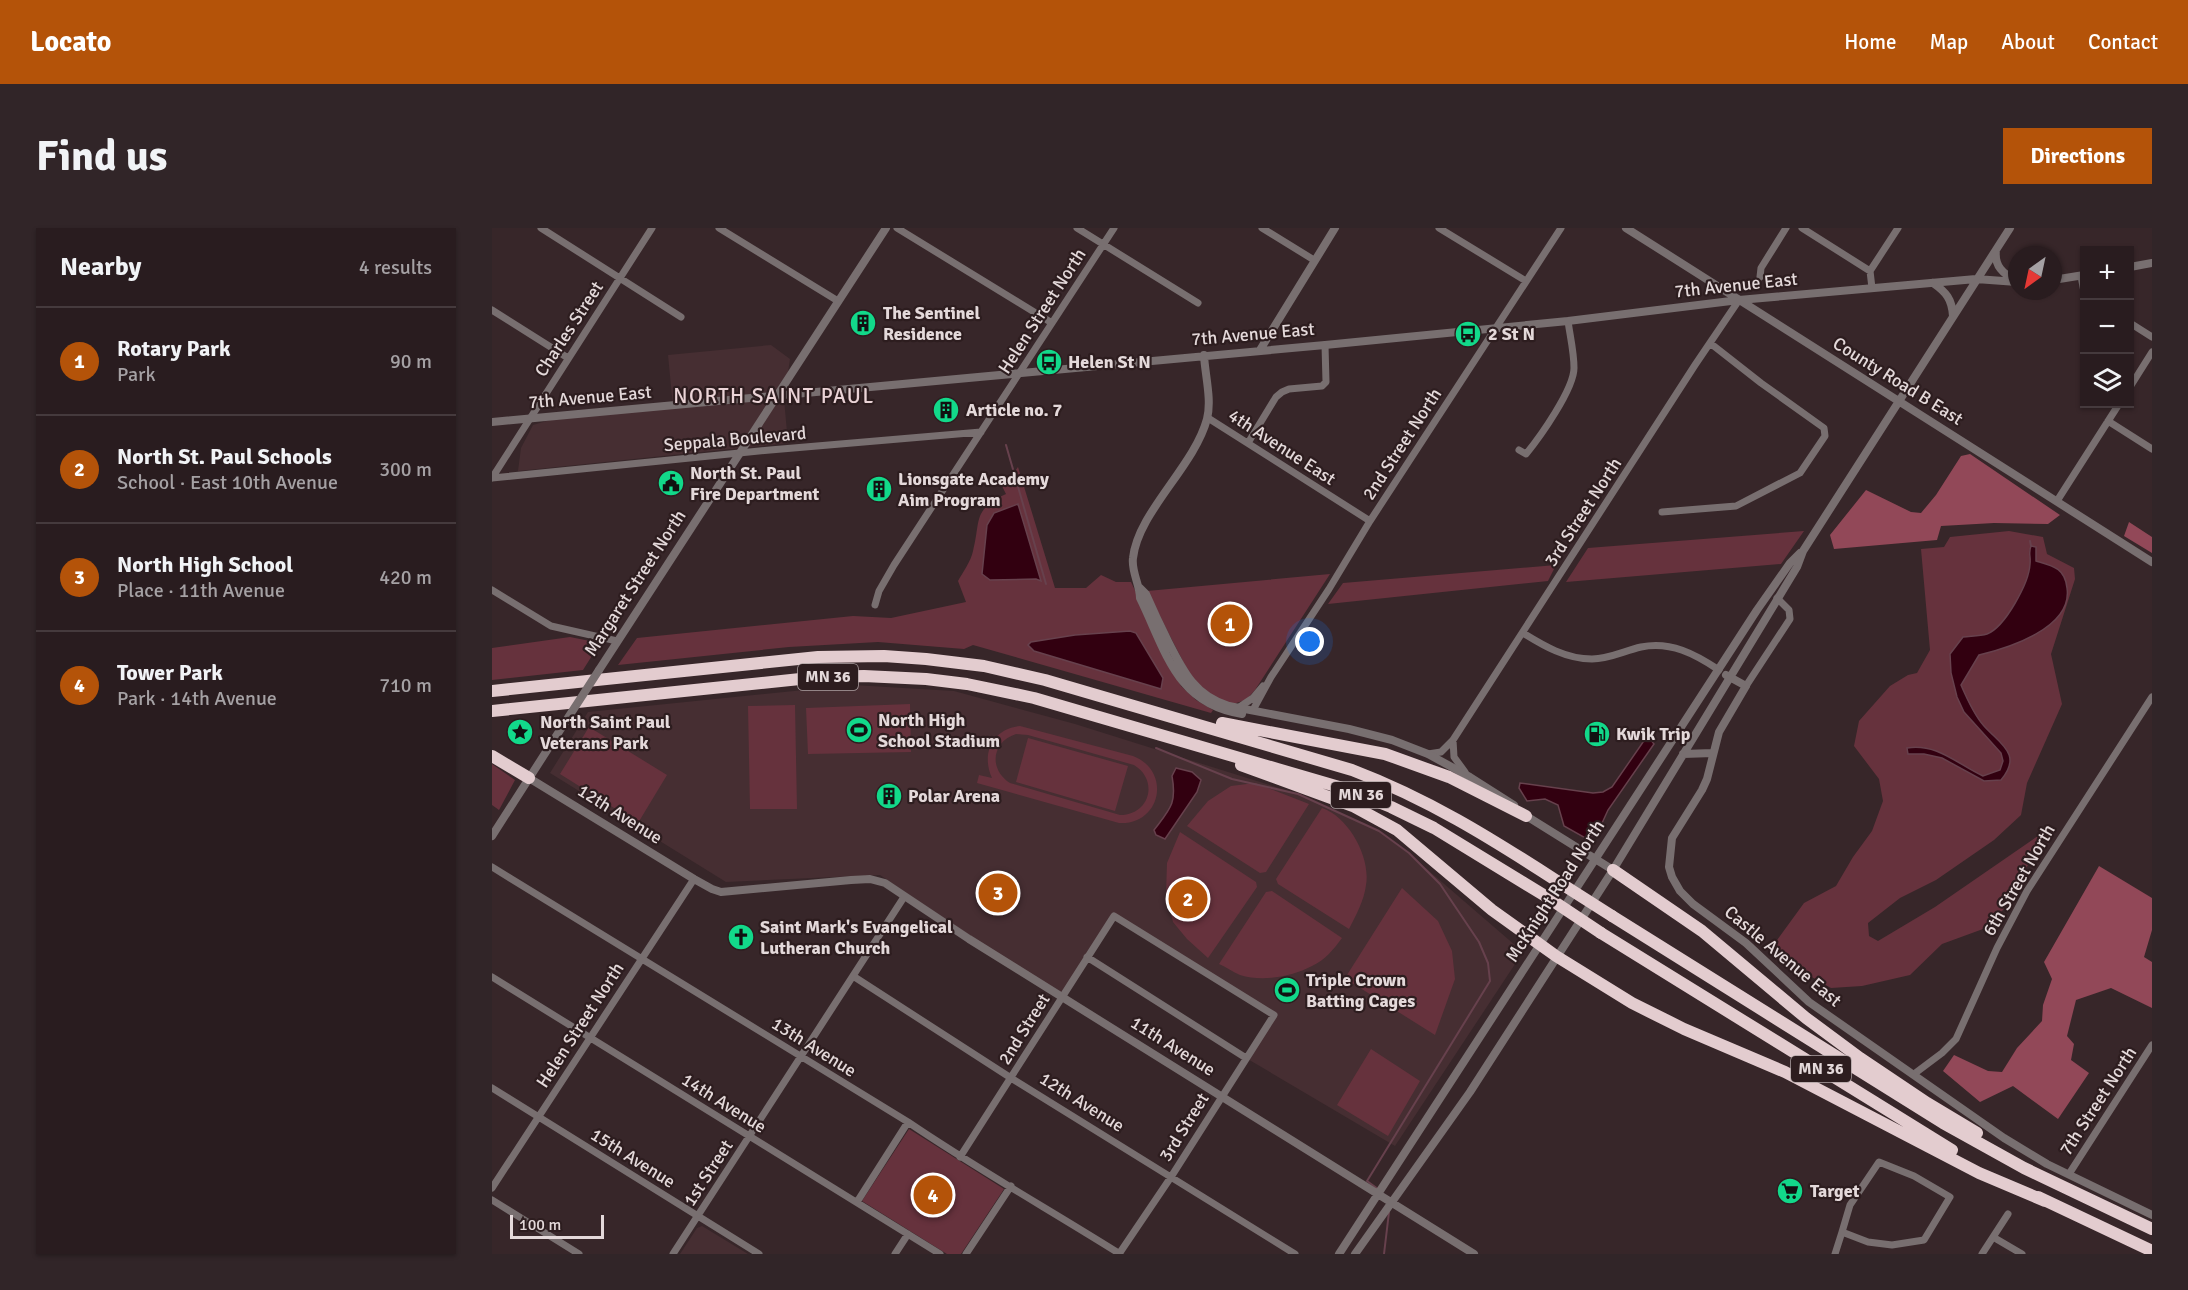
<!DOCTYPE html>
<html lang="en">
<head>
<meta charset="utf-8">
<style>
	:root { --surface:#291c1f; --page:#312528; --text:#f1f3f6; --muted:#a5a1a4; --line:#453a3d; --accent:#b45309 }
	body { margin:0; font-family:Signika,sans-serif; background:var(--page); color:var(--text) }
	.controls { position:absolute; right:18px; top:18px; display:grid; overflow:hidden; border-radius:0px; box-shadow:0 2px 4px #0004 }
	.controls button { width:54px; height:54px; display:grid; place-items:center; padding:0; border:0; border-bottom:2px solid var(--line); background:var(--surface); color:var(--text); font:30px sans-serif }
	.compass { position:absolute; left:1516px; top:18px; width:54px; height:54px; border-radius:50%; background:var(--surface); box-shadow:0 2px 4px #0004; rotate:213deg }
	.scale { position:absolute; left:18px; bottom:15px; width:94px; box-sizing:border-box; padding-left:6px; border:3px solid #e4d9da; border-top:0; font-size:16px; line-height:21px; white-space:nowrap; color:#e4d9da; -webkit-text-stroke:4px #2d1d1f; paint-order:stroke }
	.you { position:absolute; left:818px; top:414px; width:21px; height:21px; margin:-15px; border:4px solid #fff; border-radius:50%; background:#1a73e8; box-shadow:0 0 0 9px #1a73e833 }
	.badge { display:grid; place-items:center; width:39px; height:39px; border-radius:50%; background:var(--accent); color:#fff; font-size:20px; font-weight:700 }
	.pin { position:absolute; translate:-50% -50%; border:3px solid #fff; box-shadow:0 2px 6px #0006 }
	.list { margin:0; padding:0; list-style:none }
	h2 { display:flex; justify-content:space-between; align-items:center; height:78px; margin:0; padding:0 24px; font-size:26px }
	h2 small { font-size:20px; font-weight:400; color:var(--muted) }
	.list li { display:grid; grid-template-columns:39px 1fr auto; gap:18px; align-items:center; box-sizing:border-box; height:108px; padding:0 24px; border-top:2px solid var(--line) }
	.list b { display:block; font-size:22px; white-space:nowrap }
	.list p { margin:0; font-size:20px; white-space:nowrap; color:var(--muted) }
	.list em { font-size:20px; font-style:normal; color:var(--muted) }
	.icon { flex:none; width:33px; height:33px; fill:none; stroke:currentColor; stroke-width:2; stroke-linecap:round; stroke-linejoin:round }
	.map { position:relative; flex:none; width:1660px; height:1026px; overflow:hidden; border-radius:0px }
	header { display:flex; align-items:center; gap:36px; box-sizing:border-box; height:84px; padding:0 30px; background:var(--accent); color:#fff }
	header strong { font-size:28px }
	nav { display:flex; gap:33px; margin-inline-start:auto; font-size:21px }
	.intro { display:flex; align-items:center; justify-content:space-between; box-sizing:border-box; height:144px; padding:0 36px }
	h1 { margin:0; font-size:42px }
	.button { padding:15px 27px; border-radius:0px; background:var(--accent); color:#fff; font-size:21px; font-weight:700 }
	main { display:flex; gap:36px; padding:0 36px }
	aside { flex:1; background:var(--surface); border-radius:0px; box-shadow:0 2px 4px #0004 }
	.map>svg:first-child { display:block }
	.built { fill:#462e32 }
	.green { fill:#66323d; fill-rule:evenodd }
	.forest { fill:#924858 }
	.water { fill:#320010; stroke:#67414d; stroke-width:1.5 }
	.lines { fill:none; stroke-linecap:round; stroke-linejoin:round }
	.stream { stroke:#67414d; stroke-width:2 }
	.minor { stroke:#786f70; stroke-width:7 }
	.tertiary { stroke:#786f70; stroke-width:8 }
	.motorway { stroke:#e3cccf; stroke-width:12 }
	.tertiary-bridge { stroke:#786f70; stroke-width:8 }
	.motorway-bridge { stroke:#e3cccf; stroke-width:12 }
	.labels { text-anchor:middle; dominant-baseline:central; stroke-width:4.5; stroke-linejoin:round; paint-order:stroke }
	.shield { fill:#2d1d1f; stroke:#ada1a2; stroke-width:1.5 }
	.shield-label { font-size:16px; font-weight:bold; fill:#e4d9da }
	.street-label { font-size:18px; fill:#e4d9da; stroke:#2d1d1f }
	.poi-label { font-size:18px; font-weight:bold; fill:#e4d9da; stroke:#2d1d1f; text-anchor:start }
	.quarter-label { font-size:21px; letter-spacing:1.5px; fill:#ebd4d7; stroke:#2d1d1f }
</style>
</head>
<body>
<header>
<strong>Locato</strong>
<nav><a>Home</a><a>Map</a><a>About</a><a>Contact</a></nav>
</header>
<div class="intro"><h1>Find us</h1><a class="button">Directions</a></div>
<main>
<aside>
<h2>Nearby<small>4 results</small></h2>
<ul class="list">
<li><span class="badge">1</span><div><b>Rotary Park</b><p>Park</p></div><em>90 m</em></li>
<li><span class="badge">2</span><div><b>North St. Paul Schools</b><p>School · East 10th Avenue</p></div><em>300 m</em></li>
<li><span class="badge">3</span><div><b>North High School</b><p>Place · 11th Avenue</p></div><em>420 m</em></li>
<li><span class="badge">4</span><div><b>Tower Park</b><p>Park · 14th Avenue</p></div><em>710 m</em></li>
</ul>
</aside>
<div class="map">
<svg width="1660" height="1026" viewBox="0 0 1660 1026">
	<rect width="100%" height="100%" fill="#372629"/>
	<path class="built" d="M279,117l19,14 -6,40 4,44 -270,28 3,-23 12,-23 17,-5 123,-13 -5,-52z
		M361,457l101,6 121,33 223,70 81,37 20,14 124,107 -128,194 -149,-88 28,-43 -160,-99 -52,81 -182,-122 -154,7 -176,-109 38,-61z
		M210,998l46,28h-68l17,-26z"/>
	<path class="green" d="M526,239l37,121h31l15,-13 15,7h15l50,104 15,14 17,10 -2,3 -238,-68 -9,4 -86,-7 -89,5 -171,18 19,-27 216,-22 38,2 75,-16 -8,-21c5,-9 13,-20 15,-30 8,-31 -1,-41 33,-57l-5,-10 4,1z
		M1312,303l-23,33 -215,18 22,-34z
		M1517,303l34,6 4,17 27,14 1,11 -24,75 11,50 -35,79 -6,32 -27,25 -58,40 -36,18 -32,25 1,13 9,5 57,-34 113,-78 -45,81 -20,19 -41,15 -32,31 -48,11 -31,2 -28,-16 -26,-18 -5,-7 32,-44 32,-17 17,-29 19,-26 11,-30 -4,-22 -25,-33 5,-25 31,-35 18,-11 9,-2 13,-23 -9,-101 23,-2 6,-10z
		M1064,337l-8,16 -220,23 15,-21z
		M838,346l-75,116 -9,10 -13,4 -16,-5 -25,-20 -45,-88z
		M78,409l30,6 -17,27 -91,10v-32z
		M418,476l1,48 -103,2 -2,-46z
		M303,477l2,104h-47l-2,-103z
		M528,498l113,30c39,15 28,69 -14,67l-142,-40 2,-8 13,3c-11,-24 0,-49 28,-52zM524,506l12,1 106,30c25,15 16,50 -14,50l-110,-32c-21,-13 -19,-41 6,-49z
		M97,499l78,48 -29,48 -78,-49z
		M536,510l100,28 -13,45 -99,-29z
		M0,536l23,16 -16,30 -7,-5z
		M763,555l54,21 -43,68 -6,1 -73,-47 21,-25 23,-15z
		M830,580c27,9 49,50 44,77 -2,16 -10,30 -17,44l-71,-45 -2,-5z
		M688,604l76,50 1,5 -49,71 -21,-19 -14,-17 -7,-27 1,-32z
		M910,660l36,33 14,30 3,28 -20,56 -86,-54 -2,-6z
		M780,663l70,47c-8,11 -17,22 -30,28 -21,11 -50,16 -72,9 -7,-3 -14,-8 -21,-11l47,-72z
		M879,821l49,32 -32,55 -51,-31z
		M417,901l95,60 -43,65h-14l-85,-53z"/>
	<path class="forest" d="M1478,226l90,61 -12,9 -54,-1 -53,3 -4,14 -103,9 -4,-14 36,-45 45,22 10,1 15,-18 25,-39z
		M1637,294l23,15v16l-28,-17z
		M1607,638l53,32v32l-8,27 8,5v46l-41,-20 -35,12 -9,36 7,8 -3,16 18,13 -31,46 -45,-33 -33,16 -37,-31 11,-16 34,16 14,1 15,-24 25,-27 1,-16 9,-26 -8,-17z"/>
	<path class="water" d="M526,276l23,77 -5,-2 -46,1 -8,-6 5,-49 7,-12z
		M1539,318l5,1v14c17,5 29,7 31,27 6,40 -59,60 -88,67l-18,30c6,14 13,30 23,41 16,18 39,28 17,54l-17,1 -42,-23 -18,-4h-16l-1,-6c30,-5 50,16 76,28l17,-6 3,-9 -2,-8 -37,-41 -7,-15 -6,-24 -1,-19 13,-17c8,-1 17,-1 24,-3 18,-7 42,-51 43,-70 1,-8 -2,-11 1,-18z
		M638,403l6,2 27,45 -2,11 -127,-38 -6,-6 3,-3 44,-7z
		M1158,504l3,4 -2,4 3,4 -46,66 -11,24 -10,5 -23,-13 -6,-21 -13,-6 -18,2 -8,-13 1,-5 73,10 10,-1 9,-5z
		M684,540l16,4 9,8 -4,12 -32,47 -9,-4 -2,-5c16,-21 23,-26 18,-54z"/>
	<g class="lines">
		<path class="stream" d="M514,217l40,139
			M1538,313l1,5
			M664,520l76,31 66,15 81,37 30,22 31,31 39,58 9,21 2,18 -123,200 11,8
			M892,1026l5,-42"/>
		<path class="minor" d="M49,0l140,89
			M227,0l119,73
			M405,0l155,95
			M585,0l121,75
			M770,0l52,32
			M947,0l87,53
			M1310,0l68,43 2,17
			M1378,43l28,-43
			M1589,48l3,16
			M1268,49l1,-9 25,-40
			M0,82l76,48
			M1638,95l22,14
			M1638,159l22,-35
			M716,190l162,103
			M1616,193l44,28
			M756,215l28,-46 6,-5 7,-3 33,-3 4,-4 -1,-37
			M1027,222l7,4c14,-17 48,-65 48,-86 0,-16 -4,-32 -6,-47
			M0,250l278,-28 211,-18
			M0,250l160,-250
			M1565,273l62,-97
			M1170,284l74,-6 64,-33 25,-37 -1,-8 -63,-45 -51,-40
			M0,362l59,36 66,15
			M383,377l4,-14 15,-26 220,-337
			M1031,405c21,13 43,26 69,26 17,0 32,-8 49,-12 30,-6 54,7 78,23
			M1254,458l44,-67 -1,-9 -12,-12
			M746,480l15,-10 10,-12
			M761,482l18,-33 58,-88 41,-68 191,-293
			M961,512l1,17 11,15
			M936,526l13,-2 12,-12 242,-375 44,-65
			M0,639l416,255c69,47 142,88 212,132
			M595,729l159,101
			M361,748l158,102 284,176
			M0,749l448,277
			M1422,846l28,-21 14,-14 41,-91 30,-57 125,-194
			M0,860l267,166
			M468,929l154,-241 160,99 -103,162 -52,77
			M1387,934l35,14 36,21 -26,43 -32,5 -24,-3 -26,-10 8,-27z
			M1577,946l83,-129
			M0,960l202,-309
			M0,972l87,54
			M365,974l51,-80
			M1501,1009l29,17
			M181,1026l231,-357
			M403,1026l13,-20
			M474,1026l45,-68
			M1343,1026l7,-22
			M1490,1026l26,-40"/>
		<path class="tertiary" d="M1134,0l526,334
			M1504,22c-2,16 7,24 21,31
			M1638,39l22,-4
			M1561,52l31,-5
			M1441,55c13,9 19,16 20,33
			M768,122l75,-122
			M712,127c1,20 8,45 3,64 -13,48 -69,93 -74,139 -2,13 7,27 7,40 26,53 36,106 102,116
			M0,194l833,-77 243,-24 171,-21 237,-21 41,3
			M648,360l6,6c7,16 14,31 22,47 15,30 27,55 61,65l120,23 43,11 36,14 42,23 44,28
			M107,442l287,-442
			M1234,447l20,11 -27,46 -12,47 -5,11 -30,48 -3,29 3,10 8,14 13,13 53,39 63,59 195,136 43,26 105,51
			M1191,526l30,-1
			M37,550l165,101 18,10 9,3 130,-12 19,-1 15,4 84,56 505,315
			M1031,586l90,56
			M0,608l70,-109
			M847,1026l418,-644 33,-47 10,-10
			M863,1026l115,-162 143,-222 184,-303 6,-16 207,-323"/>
		<path class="motorway" d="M0,463l326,-34 66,-1 42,3 58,7 61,14 307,90c76,29 137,67 205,111
			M0,483l327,-34 45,-1 62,3 41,5 67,14 312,91 45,18 43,21 113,69
			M730,495l163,31 64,23 77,39
			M0,528l37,22
			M749,537l112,41 44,24 95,80 64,46 76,47 52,26 101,43 194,101 66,28
			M1121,642l89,61 104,87 54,40 67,45 50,30
			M1120,688l331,207 81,45 128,61
			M1109,705l351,217
			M1546,969l114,54"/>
		<path class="tertiary-bridge" d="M70,499l37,-57"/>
		<path class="motorway-bridge" d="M1065,653l55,35
			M1055,669l54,36"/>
	</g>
	<defs>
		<symbol id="building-disc" viewBox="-11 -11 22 22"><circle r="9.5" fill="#12d98a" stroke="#2d1d1f"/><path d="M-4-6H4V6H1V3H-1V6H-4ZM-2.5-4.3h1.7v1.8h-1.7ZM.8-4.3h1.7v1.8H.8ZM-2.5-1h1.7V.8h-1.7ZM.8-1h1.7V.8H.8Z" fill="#111"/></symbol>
		<symbol id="bus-disc" viewBox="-11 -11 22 22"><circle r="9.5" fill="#12d98a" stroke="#2d1d1f"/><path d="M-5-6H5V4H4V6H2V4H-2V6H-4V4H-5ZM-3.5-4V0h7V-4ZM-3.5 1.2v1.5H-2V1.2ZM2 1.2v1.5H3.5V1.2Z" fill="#111"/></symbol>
		<symbol id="civic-disc" viewBox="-11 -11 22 22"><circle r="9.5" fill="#12d98a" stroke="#2d1d1f"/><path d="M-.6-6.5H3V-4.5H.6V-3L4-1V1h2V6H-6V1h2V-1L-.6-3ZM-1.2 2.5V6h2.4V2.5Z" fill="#111"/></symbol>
		<symbol id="stadium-disc" viewBox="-11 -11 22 22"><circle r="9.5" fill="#12d98a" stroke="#2d1d1f"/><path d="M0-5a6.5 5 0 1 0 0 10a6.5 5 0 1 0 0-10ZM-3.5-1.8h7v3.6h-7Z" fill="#111"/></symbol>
		<symbol id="sight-disc" viewBox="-11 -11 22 22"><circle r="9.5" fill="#12d98a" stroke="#2d1d1f"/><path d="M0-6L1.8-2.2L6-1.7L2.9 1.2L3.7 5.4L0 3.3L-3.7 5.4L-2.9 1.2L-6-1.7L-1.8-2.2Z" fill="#111"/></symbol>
		<symbol id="fuel-disc" viewBox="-11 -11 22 22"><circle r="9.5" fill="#12d98a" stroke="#2d1d1f"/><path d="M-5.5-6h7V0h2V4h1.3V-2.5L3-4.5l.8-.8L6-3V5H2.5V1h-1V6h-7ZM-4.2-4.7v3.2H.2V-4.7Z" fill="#111"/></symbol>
		<symbol id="church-disc" viewBox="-11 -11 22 22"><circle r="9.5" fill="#12d98a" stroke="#2d1d1f"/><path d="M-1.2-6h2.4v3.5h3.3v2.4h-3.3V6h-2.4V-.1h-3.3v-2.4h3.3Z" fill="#111"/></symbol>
		<symbol id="supermarket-disc" viewBox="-11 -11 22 22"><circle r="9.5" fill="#12d98a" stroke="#2d1d1f"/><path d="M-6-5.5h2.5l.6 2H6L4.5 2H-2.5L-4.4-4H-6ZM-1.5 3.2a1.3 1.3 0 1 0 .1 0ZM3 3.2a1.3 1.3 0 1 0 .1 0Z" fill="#111"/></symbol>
	</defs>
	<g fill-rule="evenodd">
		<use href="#building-disc" x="356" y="80" width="30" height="30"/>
		<use href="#bus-disc" x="961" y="91" width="30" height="30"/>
		<use href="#bus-disc" x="542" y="119" width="30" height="30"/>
		<use href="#building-disc" x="439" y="167" width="30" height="30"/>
		<use href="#civic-disc" x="164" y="240" width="30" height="30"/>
		<use href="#building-disc" x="372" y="246" width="30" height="30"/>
		<use href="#stadium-disc" x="352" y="487" width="30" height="30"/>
		<use href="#sight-disc" x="13" y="489" width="30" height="30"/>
		<use href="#fuel-disc" x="1090" y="491" width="30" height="30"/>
		<use href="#building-disc" x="382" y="553" width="30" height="30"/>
		<use href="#church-disc" x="234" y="694" width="30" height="30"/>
		<use href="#stadium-disc" x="780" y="747" width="30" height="30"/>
		<use href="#supermarket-disc" x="1283" y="948" width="30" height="30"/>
	</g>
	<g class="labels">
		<g class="shield">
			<rect x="306" y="436" width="60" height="26" rx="4.5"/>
			<rect x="839" y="554" width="60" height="26" rx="4.5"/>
			<rect x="1299" y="828" width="60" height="26" rx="4.5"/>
		</g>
		<g class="shield-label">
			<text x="336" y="449">MN 36</text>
			<text x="869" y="567">MN 36</text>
			<text x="1329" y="841">MN 36</text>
		</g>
		<g class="street-label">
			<text transform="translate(1244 57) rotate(-6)">7th Avenue East</text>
			<text transform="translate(550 83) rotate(-57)">Helen Street North</text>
			<text transform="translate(77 101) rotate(-57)">Charles Street</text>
			<text transform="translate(761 106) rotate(-5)">7th Avenue East</text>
			<text transform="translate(1406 153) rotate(32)">County Road B East</text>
			<text transform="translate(98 169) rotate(-5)">7th Avenue East</text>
			<text transform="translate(243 211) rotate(-5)">Seppala Boulevard</text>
			<text transform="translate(910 216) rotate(-57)">2nd Street North</text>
			<text transform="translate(790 219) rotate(33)">4th Avenue East</text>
			<text transform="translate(1091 284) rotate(-57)">3rd Street North</text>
			<text transform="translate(143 355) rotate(-57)">Margaret Street North</text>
			<text transform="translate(128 586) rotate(32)">12th Avenue</text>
			<text transform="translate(1527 652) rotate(-60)">6th Street North</text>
			<text transform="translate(1063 663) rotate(-57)">McKnight Road North</text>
			<text transform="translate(1291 728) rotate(40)">Castle Avenue East</text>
			<text transform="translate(88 797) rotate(-57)">Helen Street North</text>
			<text transform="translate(532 801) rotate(-58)">2nd Street</text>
			<text transform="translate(681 818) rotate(32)">11th Avenue</text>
			<text transform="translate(322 819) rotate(32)">13th Avenue</text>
			<text transform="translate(1606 873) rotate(-57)">7th Street North</text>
			<text transform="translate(590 874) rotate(32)">12th Avenue</text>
			<text transform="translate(232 875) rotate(32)">14th Avenue</text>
			<text transform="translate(692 899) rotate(-58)">3rd Street</text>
			<text transform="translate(141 930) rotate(32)">15th Avenue</text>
			<text transform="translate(216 945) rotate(-57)">1st Street</text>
		</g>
		<g class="poi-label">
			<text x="391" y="85">The Sentinel<tspan x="391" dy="21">Residence</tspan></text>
			<text x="996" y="106">2 St N</text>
			<text x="576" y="134">Helen St N</text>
			<text x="474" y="182">Article no. 7</text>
			<text x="198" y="245">North St. Paul<tspan x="198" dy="21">Fire Department</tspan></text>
			<text x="406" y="251">Lionsgate Academy<tspan x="406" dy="21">Aim Program</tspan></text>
			<text x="386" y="492">North High<tspan x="386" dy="21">School Stadium</tspan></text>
			<text x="48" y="494">North Saint Paul<tspan x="48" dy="21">Veterans Park</tspan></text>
			<text x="1124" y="506">Kwik Trip</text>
			<text x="416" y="568">Polar Arena</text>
			<text x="268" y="699">Saint Mark's Evangelical<tspan x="268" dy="21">Lutheran Church</tspan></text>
			<text x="814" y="752">Triple Crown<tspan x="814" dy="21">Batting Cages</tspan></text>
			<text x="1318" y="963">Target</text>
		</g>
		<g class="quarter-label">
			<text x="282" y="168">NORTH SAINT PAUL</text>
		</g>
	</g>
</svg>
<div class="controls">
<button>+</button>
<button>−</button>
<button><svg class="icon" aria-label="layers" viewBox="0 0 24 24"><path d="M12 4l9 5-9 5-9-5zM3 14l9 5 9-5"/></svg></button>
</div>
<svg class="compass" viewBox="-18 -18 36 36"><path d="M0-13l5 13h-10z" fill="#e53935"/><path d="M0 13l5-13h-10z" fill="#a5a1a4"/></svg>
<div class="scale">100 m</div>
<div class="you"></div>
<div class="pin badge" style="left:738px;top:396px">1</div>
<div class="pin badge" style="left:696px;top:671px">2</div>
<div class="pin badge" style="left:506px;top:665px">3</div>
<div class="pin badge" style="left:441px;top:967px">4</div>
</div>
</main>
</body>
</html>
